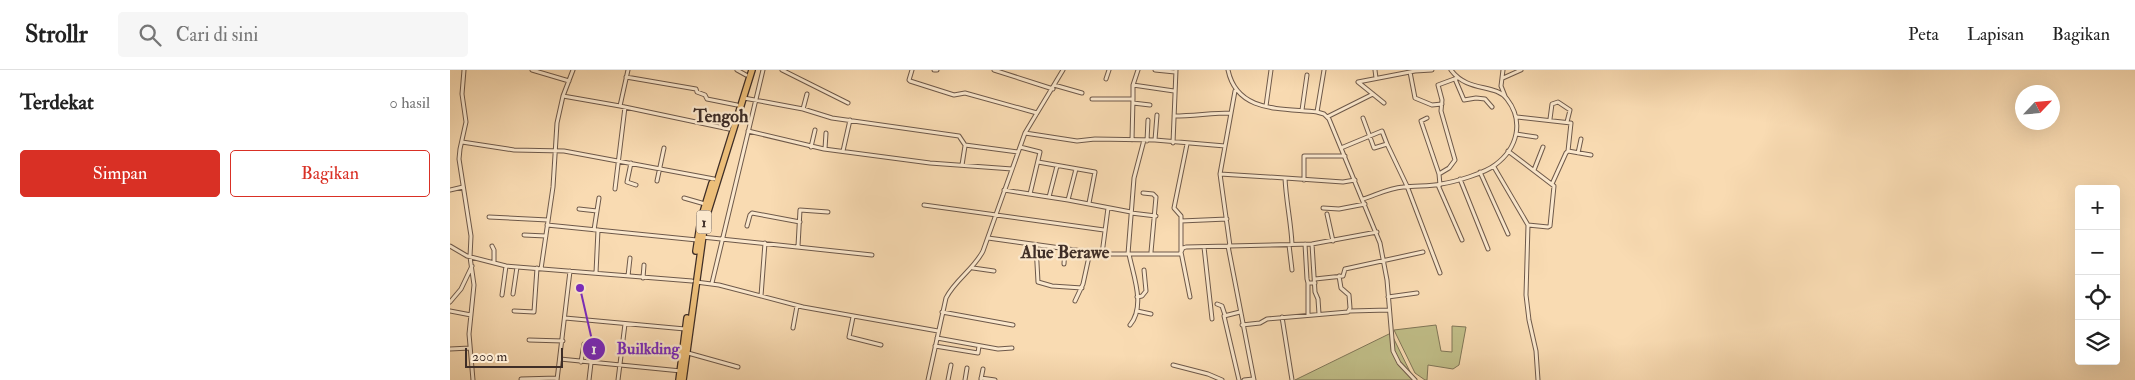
<!DOCTYPE html>
<html lang="id">
<head>
<meta charset="utf-8">
<style>
	:root { --surface:#fff; --page:#f6f6f6; --text:#222; --muted:#767676; --line:#e0e0e0; --accent:#d93025 }
	body { margin:0; font-family:"IM FELL Double Pica",serif; background:var(--page); color:var(--text) }
	.controls { position:absolute; right:15px; bottom:15px; display:grid; overflow:hidden; border-radius:5px; box-shadow:0 5px 20px #0002 }
	.controls button { width:45px; height:45px; display:grid; place-items:center; padding:0; border:0; border-bottom:1px solid var(--line); background:var(--surface); color:var(--text); font:25px sans-serif }
	.compass { position:absolute; left:1565px; top:15px; width:45px; height:45px; border-radius:50%; background:var(--surface); box-shadow:0 5px 20px #0002; rotate:64deg }
	.scale { position:absolute; left:15px; bottom:12px; width:98px; box-sizing:border-box; padding-left:5px; border:2px solid #3f2e27; border-top:0; font-size:14px; line-height:18px; white-space:nowrap; color:#3f2e27; -webkit-text-stroke:4px #fbe8cd; paint-order:stroke }
	.list { margin:0; padding:0; list-style:none }
	h2 { display:flex; justify-content:space-between; align-items:center; height:65px; margin:0; padding:0 20px; font-size:21px }
	h2 small { font-size:16px; font-weight:400; color:var(--muted) }
	.actions { display:flex; gap:10px; padding:15px 20px }
	.actions a { flex:1; padding:11px 0; border:1px solid var(--accent); border-radius:5px; text-align:center; font-size:18px; color:var(--accent) }
	.actions .main { background:var(--accent); color:#fff }
	.icon { flex:none; width:28px; height:28px; fill:none; stroke:currentColor; stroke-width:2; stroke-linecap:round; stroke-linejoin:round }
	.map { position:relative; flex:none; width:1685px; height:310px; overflow:hidden }
	header { display:flex; align-items:center; gap:30px; box-sizing:border-box; height:70px; padding:0 25px; background:var(--surface); border-bottom:1px solid var(--line) }
	header strong { font-size:24px }
	nav { display:flex; gap:28px; margin-inline-start:auto; font-size:18px }
	.search { width:350px; height:45px; background:var(--page); display:flex; align-items:center; gap:12px; box-sizing:border-box; padding:0 18px; border-radius:5px; color:var(--muted); font-size:19px }
	main { display:flex }
	aside { flex:1; background:var(--surface) }
	.map>svg:first-child { display:block }
	.green { fill:#c1bf89; stroke:#807658 }
	.lines { fill:none; stroke-linecap:round; stroke-linejoin:round }
	.street-casing { stroke:#6e594a; stroke-width:5 }
	.highway-casing { stroke:#3f2e27; stroke-width:8 }
	.street { stroke:#fbe8cd; stroke-width:3 }
	.highway { stroke:#ecbe79; stroke-width:5.5 }
	.labels { text-anchor:middle; dominant-baseline:central; stroke-width:4.5; stroke-linejoin:round; paint-order:stroke }
	.shield { fill:#fbe8cd; stroke:#776659; stroke-width:1 }
	.shield-label { font-size:14px; font-weight:bold; fill:#3f2e27 }
	.quarter-label { font-size:18px; font-weight:bold; fill:#3f2e27; stroke:#fbe8cd }
	.leader { fill:none; stroke:#7b2cbf; stroke-width:2 }
	.callout-dot { fill:#7b2cbf; stroke:#fbe8cd; stroke-width:2 }
	.mark-label { font-size:15px; text-anchor:middle; font-weight:bold; fill:#fff }
	.callout-label { font-size:16px; text-anchor:middle; font-weight:bold; fill:#7b2cbf; stroke:#fbe8cd; stroke-width:4.5; stroke-linejoin:round; paint-order:stroke }
</style>
</head>
<body>
<header>
<strong>Strollr</strong>
<div class="search"><svg class="icon" aria-label="search" viewBox="0 0 24 24"><circle cx="10" cy="10" r="6"/><path d="M15 15l6 6"/></svg>Cari di sini</div>
<nav><a>Peta</a><a>Lapisan</a><a>Bagikan</a></nav>
</header>
<main>
<aside>
<h2>Terdekat<small>0 hasil</small></h2>
<ul class="list">
</ul>
<div class="actions"><a class="main">Simpan</a><a>Bagikan</a></div>
</aside>
<div class="map">
<svg width="1685" height="310" viewBox="0 0 1685 310">
	<rect width="100%" height="100%" fill="#f9dbb2"/>
	<filter id="stains"><feTurbulence type="fractalNoise" baseFrequency=".004" numOctaves="4"/><feColorMatrix values="0 0 0 0 .2 0 0 0 0 .09 0 0 0 0 .02 0 0 0 .5 -.17"/></filter>
	<radialGradient id="worn" r=".72"><stop offset=".6" stop-color="#630" stop-opacity="0"/><stop offset="1" stop-color="#630" stop-opacity=".3"/></radialGradient>
	<path class="green" d="M986,255l5,26 11,1v-26l14,1 -7,38 -6,4 -25,-4 -1,15h-2l-10,-7 -21,-43z
		M941,263l23,47h-119z"/>
	<g class="lines">
		<defs>
			<path id="street" d="M14,0l-2,24 4,28 -6,27 -1,10 12,77 -1,21 4,28 -5,49 4,46
				M82,0l37,11
				M287,0l9,5
				M332,0l66,33
				M462,0l-3,10 1,1 44,14 11,-2 72,20
				M484,0h3
				M544,0l59,19
				M705,0l20,2
				M778,0c9,43 53,38 89,42l7,2 5,5 51,124 7,37 6,71 6,12 16,17
				M925,0l1,8
				M1053,0l-2,16 4,10
				M960,2l5,26 17,7 10,-1
				M176,7l70,12 1,3 8,3 2,4 30,6
				M1053,8l18,-8
				M656,9l3,-9
				M1005,9l9,21 12,-2 9,1 7,8
				M604,15l28,8
				M683,15l41,6
				M113,26l57,10 109,23
				M294,28l59,11 29,9 127,18 6,9 53,7
				M642,29h41l-1,41
				M683,29v-14l5,-15
				M683,33l17,2
				M934,33l-26,-21 57,-11 17,-1
				M170,36l8,-36
				M816,36l5,-36
				M353,39l4,-15
				M852,40l5,-35
				M867,42l7,-42
				M724,46c20,0 37,-3 57,-3
				M877,47l46,-23
				M1067,47l54,6 -3,28 23,4
				M977,48l-6,3 18,53 1,11
				M1100,49l2,-15 6,-2 12,8 -3,12
				M298,61l76,18 106,14 82,6
				M575,63l52,8 18,-2 60,1 70,6
				M1066,64l20,3
				M705,70l2,-25
				M697,71l1,-21
				M12,72l52,8 50,1 150,28
				M723,73l3,-73
				M737,74l-13,64 7,8v36l9,45
				M937,74l20,42 33,87
				M361,77l4,-17
				M570,77l20,5 -10,42
				M891,78l41,-17 5,13 -13,4 -11,-30
				M375,79l1,-16
				M393,81l7,-31
				M1058,81l46,35 -4,40 -2,1 -20,-2
				M1128,83l3,-14
				M588,92l57,10 -6,31
				M181,93l-4,19 9,3
				M512,95l3,-19
				M1044,97l34,58 -2,70 3,25 7,31 2,29
				M1084,100l9,-23
				M1030,102l28,62
				M770,104l65,4
				M989,104l10,-6 6,-8 -14,-49 1,-11 -4,-15 19,-7
				M1010,109l28,70
				M854,110v-24h41
				M207,111l7,-33
				M1102,114l14,-31 2,-2
				M988,115l24,55
				M165,119l10,-82
				M0,120l13,-3
				M554,120l64,10 63,12
				M693,123l10,1 3,3 -5,55
				M599,127l8,-31
				M234,128l21,6
				M913,129c13,-4 26,-11 40,-12 13,-2 26,0 38,-3 14,-2 44,-11 54,-19 23,-17 29,-44 12,-66 -12,-16 -39,-6 -56,-29
				M618,130l8,-31
				M474,135l180,25
				M873,138l16,1 26,-5
				M129,139l18,2
				M681,143l25,3
				M877,144l6,27
				M39,147l59,3
				M731,151l46,-2
				M97,155l150,15
				M297,156l3,-11 2,-2 48,9
				M144,160l5,-32
				M74,165l22,1
				M252,167l170,18
				M538,168l116,16h76l3,-6 3,-1 126,-3 65,-12
				M842,174c-1,-22 -6,-43 -7,-66l58,4 12,-2
				M855,174l2,35 1,4h7
				M862,174l3,48 3,7 1,15
				M586,175l2,37 14,4 30,2
				M839,175l3,25
				M0,176l17,10 39,10 186,15
				M42,176l2,4v13
				M348,176l2,-36 28,2
				M778,176l26,134
				M780,176l-10,-72 15,-83
				M754,177l8,72
				M652,184l6,-46
				M678,184l6,-76 10,-38
				M679,184c4,21 17,52 1,71
				M614,194l1,-16
				M523,198l21,3
				M91,199l12,-82 4,-64 6,-27 10,-26
				M146,203l2,-43
				M178,206l2,-18
				M193,208l1,-13
				M865,209l28,-3 2,-7 78,-17
				M246,212l23,3 84,22 135,24
				M858,212v33
				M262,213l51,-213
				M63,224l4,-27
				M52,225l4,-29
				M311,226l4,-53
				M687,227l5,-1 4,-5 -2,-21
				M938,227l29,-4
				M625,231l8,-17 7,-32
				M0,232l11,-13 11,-23
				M767,234l5,2 3,9
				M0,241l21,4
				M64,241l20,1 3,-44
				M687,241l14,3
				M900,241l39,-1
				M492,242l71,13
				M403,247l-4,20 32,8
				M832,247l10,63
				M115,248l120,11
				M792,255l18,-2 7,-4 81,-7 2,-4 -1,-13 -8,-7 -2,-12
				M343,258l4,-22
				M487,268l61,11 14,-1
				M79,270l34,1
				M485,276l43,7 1,-7
				M0,279l20,-1
				M238,283l50,14
				M110,289l121,12
				M131,292l3,-18
				M723,295l35,9 14,6
				M531,308l14,2
				M71,309l36,-1
				M531,309l2,-10
				M107,310l13,-109
				M139,310l2,-17
				M168,310l7,-56
				M478,310l18,-82c9,-18 28,-29 37,-47l42,-118 38,-63
				M498,310l3,-15
				M515,310l2,-12
				M789,310l-15,-64 16,-4
				M794,310l9,-1"/>
			<path id="highway" d="M246,181l5,-32 11,-36
				M229,310l8,-62
				M233,310l22,-159 47,-151"/>
		</defs>
		<use href="#street" class="street-casing"/>
		<use href="#highway" class="highway-casing"/>
		<use href="#street" class="street"/>
		<use href="#highway" class="highway"/>
	</g>
	<g class="labels">
		<rect class="shield" x="246.5" y="140.5" width="15" height="23" rx="4"/>
		<g class="shield-label">
			<text x="254" y="152">1</text>
		</g>
		<g class="quarter-label">
			<text x="271" y="46">Tengoh</text>
			<text x="615" y="182">Alue Berawe</text>
		</g>
	</g>
	<path class="leader" d="M130 218L144 279"/>
	<g class="callout-dot">
		<circle cx="130" cy="218" r="5"/>
		<circle cx="144" cy="279" r="12"/>
	</g>
	<g class="mark-label">
		<text x="144" y="284">1</text>
	</g>
	<g class="callout-label">
		<text x="198" y="284">Builkding</text>
	</g>
	<rect width="100%" height="100%" filter="url(#stains)"/>
	<rect width="100%" height="100%" fill="url(#worn)"/>
</svg>
<div class="controls">
<button>+</button>
<button>−</button>
<button><svg class="icon" aria-label="locate" viewBox="0 0 24 24"><circle cx="12" cy="12" r="6"/><path d="M12 2v4M12 18v4M2 12h4M18 12h4"/></svg></button>
<button><svg class="icon" aria-label="layers" viewBox="0 0 24 24"><path d="M12 4l9 5-9 5-9-5zM3 14l9 5 9-5"/></svg></button>
</div>
<svg class="compass" viewBox="-18 -18 36 36"><path d="M0-13l5 13h-10z" fill="#e53935"/><path d="M0 13l5-13h-10z" fill="#767676"/></svg>
<div class="scale">200 m</div>
</div>
</main>
</body>
</html>
